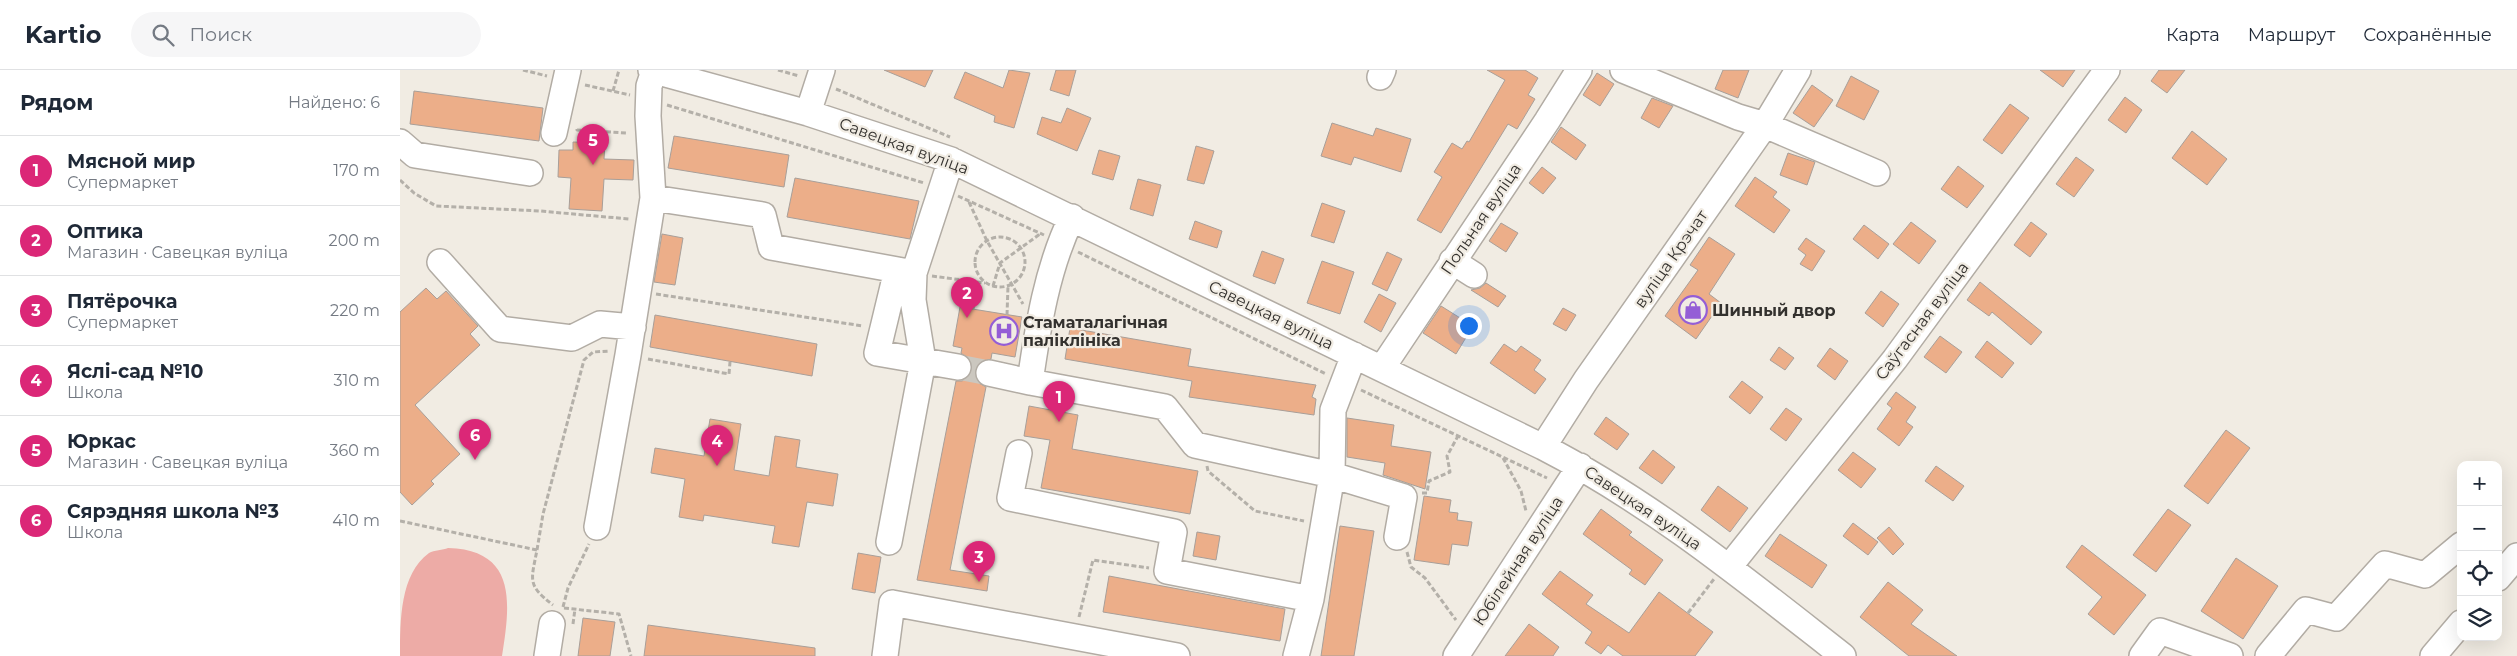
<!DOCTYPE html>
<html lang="ru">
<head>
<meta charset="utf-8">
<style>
	:root { --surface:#fff; --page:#f6f6f7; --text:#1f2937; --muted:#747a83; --line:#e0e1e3; --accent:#db2777 }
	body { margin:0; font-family:Montserrat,sans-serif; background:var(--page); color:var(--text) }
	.controls { position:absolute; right:15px; bottom:15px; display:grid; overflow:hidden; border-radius:10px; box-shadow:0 5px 20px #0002 }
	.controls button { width:45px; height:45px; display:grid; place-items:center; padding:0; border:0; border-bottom:1px solid var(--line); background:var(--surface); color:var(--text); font:25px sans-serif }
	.you { position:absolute; left:1068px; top:255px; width:18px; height:18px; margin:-12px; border:4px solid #fff; border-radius:50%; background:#1a73e8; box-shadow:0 0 0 8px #1a73e833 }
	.badge { display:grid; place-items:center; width:32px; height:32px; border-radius:50%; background:var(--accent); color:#fff; font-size:16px; font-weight:700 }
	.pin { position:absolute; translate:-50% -41px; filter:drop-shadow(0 1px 2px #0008) }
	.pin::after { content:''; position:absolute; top:26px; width:18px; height:15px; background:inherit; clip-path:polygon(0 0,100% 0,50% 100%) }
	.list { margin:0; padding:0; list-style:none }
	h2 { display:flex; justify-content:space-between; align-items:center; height:65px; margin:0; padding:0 20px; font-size:21px }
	h2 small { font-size:16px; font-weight:400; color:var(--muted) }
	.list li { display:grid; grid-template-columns:32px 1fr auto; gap:15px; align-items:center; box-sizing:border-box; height:70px; padding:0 20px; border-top:1px solid var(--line) }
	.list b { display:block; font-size:19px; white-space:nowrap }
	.list p { margin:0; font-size:16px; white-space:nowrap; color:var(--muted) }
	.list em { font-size:16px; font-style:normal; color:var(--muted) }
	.icon { flex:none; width:28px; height:28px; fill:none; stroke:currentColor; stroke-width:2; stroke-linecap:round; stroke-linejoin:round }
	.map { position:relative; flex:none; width:2117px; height:586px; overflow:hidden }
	header { display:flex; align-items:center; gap:30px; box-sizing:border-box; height:70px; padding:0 25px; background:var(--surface); border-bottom:1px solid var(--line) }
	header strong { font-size:24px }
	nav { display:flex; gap:28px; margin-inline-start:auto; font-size:18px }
	.search { width:350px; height:45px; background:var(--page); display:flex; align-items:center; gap:12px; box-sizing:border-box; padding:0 18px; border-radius:28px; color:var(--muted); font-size:19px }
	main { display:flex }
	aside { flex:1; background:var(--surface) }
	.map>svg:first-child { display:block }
	.green { fill:#edaba6 }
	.building { fill:#ecae89; stroke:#a89f99 }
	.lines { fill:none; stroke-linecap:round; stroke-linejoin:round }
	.minor-tunnel { stroke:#cbc7bf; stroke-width:25; stroke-dasharray:25 12; stroke-linecap:butt }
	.minor-casing { stroke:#b2aca4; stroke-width:28 }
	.path { stroke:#b4b0a9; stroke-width:3; stroke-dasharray:5 2.5; stroke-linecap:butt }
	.minor { stroke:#fff; stroke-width:25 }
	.labels { text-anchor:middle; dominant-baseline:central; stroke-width:4.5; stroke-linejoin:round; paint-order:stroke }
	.street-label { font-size:16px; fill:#33312e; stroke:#f1ece3 }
	.poi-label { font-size:16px; font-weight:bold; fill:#33312e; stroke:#f1ece3; text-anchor:start }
</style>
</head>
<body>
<header>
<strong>Kartio</strong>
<div class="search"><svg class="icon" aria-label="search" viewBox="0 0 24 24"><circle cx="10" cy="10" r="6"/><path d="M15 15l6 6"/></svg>Поиск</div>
<nav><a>Карта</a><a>Маршрут</a><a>Сохранённые</a></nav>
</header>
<main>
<aside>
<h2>Рядом<small>Найдено: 6</small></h2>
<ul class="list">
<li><span class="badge">1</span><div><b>Мясной мир</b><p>Супермаркет</p></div><em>170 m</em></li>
<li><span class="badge">2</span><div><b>Оптика</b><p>Магазин · Савецкая вуліца</p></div><em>200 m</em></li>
<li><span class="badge">3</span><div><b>Пятёрочка</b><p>Супермаркет</p></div><em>220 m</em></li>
<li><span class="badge">4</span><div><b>Яслі-сад №10</b><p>Школа</p></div><em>310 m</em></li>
<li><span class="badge">5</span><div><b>Юркас</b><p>Магазин · Савецкая вуліца</p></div><em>360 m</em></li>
<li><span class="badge">6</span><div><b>Сярэдняя школа №3</b><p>Школа</p></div><em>410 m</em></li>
</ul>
</aside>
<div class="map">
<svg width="2117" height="586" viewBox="0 0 2117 586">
	<rect width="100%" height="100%" fill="#f1ece3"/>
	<path class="green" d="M48,478c70,2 62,57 54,108h-102c0,-36 0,-82 29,-103 5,-3 14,-3 19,-5z"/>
	<path class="building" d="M484,0h49l-8,17z
		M609,0l21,3 -16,55 -20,-6 1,-6 -41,-18 11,-26 38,16z
		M656,0h20l-7,26 -19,-6z
		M1087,0h38l13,8 -10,17 7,4 -18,30 -9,-5 -67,109 -24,-13 25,-43 -8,-5 18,-29 10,6 5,-8 2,1 36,-62z
		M1323,0h26l-11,28 -23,-9z
		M1640,0h35l-12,17z
		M1759,0h26l-18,23 -16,-12z
		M1197,3l17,11 -14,22 -17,-11z
		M1451,6l28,15 -15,29 -28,-14z
		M1412,15l21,15 -19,27 -21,-14z
		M14,21l129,17 -4,33 -129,-17z
		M1725,27l17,13 -16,23 -18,-13z
		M1252,28l21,8 -14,22 -18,-10z
		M1610,34l19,14 -27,36 -19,-14z
		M667,38l24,10 -14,33 -40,-17 5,-17 19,6z
		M932,53l41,13 3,-8 35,11 -10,33 -47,-15 -3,8 -30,-9z
		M1161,57l25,18 -10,15 -25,-18z
		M1792,61l35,28 -20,26 -35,-27z
		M274,66l115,19 -5,32 -116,-19z
		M173,72l32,1 -1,16 30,1 -1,20 -29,-1 -2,32 -33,-2 2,-31 -13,-1 1,-27h14z
		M796,76l18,5 -10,33 -17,-4z
		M699,80l21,6 -7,24 -21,-6z
		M1388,83l27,9 -8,23 -27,-10z
		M1676,87l18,13 -20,27 -18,-13z
		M1558,96l26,20 -17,22 -26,-19z
		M1142,97l14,11 -13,16 -14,-11z
		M1355,107l22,15 -4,5 17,13 -16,23 -39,-27z
		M395,108l124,23 -9,38 -123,-22z
		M738,109l23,6 -8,31 -23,-7z
		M922,133l23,8 -11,32 -23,-7z
		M795,151l27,10 -5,17 -28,-9z
		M1511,152l25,19 -17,23 -26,-20z
		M1631,152l16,12 -17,23 -16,-12z
		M1101,153l17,10 -12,19 -17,-11z
		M1464,155l25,19 -11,15 -25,-20z
		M262,164l21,4 -8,47 -21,-3z
		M1309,167l26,17 -26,40 12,9 -25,36 -31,-23 33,-46 -8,-5z
		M1406,168l19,13 -13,20 -12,-7 6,-9 -8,-6z
		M862,181l22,8 -9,25 -22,-8z
		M987,182l15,7 -15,32 -15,-7z
		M922,191l32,11 -14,42 -33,-11z
		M1580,212l62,50 -11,13 -39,-33 -3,4 -22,-16z
		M1086,213l20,13 -8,11 -27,-17 9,-2z
		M26,218l11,11 9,-8 32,35 -8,8 10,11 -65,60 45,49 -29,27 3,3 -22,21 -12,-13v-180z
		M1481,221l18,13 -16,23 -18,-14z
		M979,224l17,9 -15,29 -17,-10z
		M1041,236l32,20 -17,28 -33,-21z
		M560,237l62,10 -7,40 -23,-4 -1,6 -12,4 -4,7 4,13 7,4 -36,183 39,6 -2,15 -70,-11 39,-199h6l7,-4 3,-8 -1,-7 -10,-9 1,-5 -9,-2z
		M1163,238l13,7 -10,16 -13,-7z
		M255,245l162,29 -5,32 -162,-29z
		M670,258l121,21 -3,17 128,19 -4,12 4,2 -2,16 -125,-18 3,-16 -127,-22z
		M1540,266l22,16 -16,21 -22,-16z
		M1587,271l27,22 -12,15 -27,-21z
		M1104,274l12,8 5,-6 20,14 -7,10 12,9 -11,15 -45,-31z
		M1379,277l15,11 -9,12 -15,-10z
		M1430,278l18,13 -13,19 -18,-14z
		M1342,311l21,16 -13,17 -21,-17z
		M1496,322l20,15 -10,15 7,5 -14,19 -22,-17 15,-21 -5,-4z
		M629,336l49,9 -6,34 126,22 -8,43 -149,-26 9,-48 -26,-4z
		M1386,338l16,11 -16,22 -16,-12z
		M1206,347l23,17 -12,16 -23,-16z
		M947,348l47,7 -3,21 40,6 -6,37 -42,-14 2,-12 -38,-6z
		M310,349l31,5 -7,46 35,6 6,-40 25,4 -4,27 42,7 -5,32 -26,-4 -8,45 -27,-4 3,-17 -71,-11 -1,6 -24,-4 6,-38 -34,-6 4,-25 49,8z
		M1826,360l24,18 -42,56 -24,-18z
		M1253,380l22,17 -13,17 -23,-16z
		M1453,382l23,17 -15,19 -23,-18z
		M1536,396l28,20 -11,15 -28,-20z
		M1318,416l30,22 -18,24 -29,-22z
		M1024,426l27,4 -2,12 9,1 -1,7 15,2 -4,24 -16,-2 -3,21 -35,-5z
		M1201,439l31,23 -3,3 34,25 -18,25 -16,-11 3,-4 -49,-36z
		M1768,439l23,16 -35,47 -23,-17z
		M1453,453l25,19 -10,13 -25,-19z
		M940,456l34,5 -20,125h-33z
		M1489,457l15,17 -11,11 -16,-17z
		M797,462l23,4 -4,24 -23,-4z
		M1380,464l47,31 -15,23 -47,-32z
		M1682,475l64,50 -32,40 -26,-21 14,-17 -36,-30z
		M458,483l23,4 -6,36 -23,-4z
		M1836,488l42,28 -35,53 -42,-28z
		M1160,501l33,24 -7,9 43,29 30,-41 54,40 -18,24h-72l-15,-11 -7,9 -16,-11 7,-11 -50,-38z
		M709,506l176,33 -5,32 -177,-29z
		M1488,512l35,28 -12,14 46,32h-48l-49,-39z
		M183,548l32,4 -5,34h-32z
		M1129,554l30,23 -6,9h-48z
		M248,555l167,23v8h-171z"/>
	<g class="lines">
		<path class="minor-tunnel" d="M558,297l31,6"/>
		<defs>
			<path id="minor" d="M251,0l157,43 143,47 592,287c109,56 204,134 300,209
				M1223,0l115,47 27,8 112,48
				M980,7l3,-7
				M408,43l14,-43
				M154,63l14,-63
				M0,72l15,13 115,18
				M253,128l110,17 8,32 143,26 37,-113
				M1052,191l22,14
				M40,192l60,67 72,9 28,-14 33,3
				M497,200l-20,83 81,14
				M982,298l165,-247 32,-51
				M589,303l41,9c8,-56 17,-114 42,-165
				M630,312l135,25 30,38 137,30 72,22 -7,40
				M1143,377l43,-67 179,-255 33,-55
				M619,383l-9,45 164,34 -7,39 144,28
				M197,457l31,-172 25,-157 -5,-82 1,-30 5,-15
				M489,472l34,-181 -10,-61 1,-27
				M1329,497l166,-208 212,-289
				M2098,508l19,-22
				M147,586l5,-32
				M485,586l7,-53 285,53
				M896,586l15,-57 21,-124 1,-65 21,-55
				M1056,586l124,-190
				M1742,586l18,-25 70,25
				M1868,586l38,-46 30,8 49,-54 40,11 36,-30
				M2033,586l28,-33"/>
		</defs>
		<use href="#minor" class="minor-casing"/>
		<path class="path" d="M123,0l24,6
			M378,0l21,6
			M185,15l45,10
			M436,19l114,48
			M213,21l6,-21
			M267,35l257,78
			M177,59v1l50,3
			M0,110l14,13 22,13 104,5 89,8
			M558,126l86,39
			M569,132l18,39 36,63
			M575 192a25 25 0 1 1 50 0a25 25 0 1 1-50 0Z
			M678,182l248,122
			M532,206l53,7
			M593,216l7,-23 40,-29
			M256,224l207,32
			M573,239l6,-27
			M607,245l1,-29
			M248,289l81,15 1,-12
			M961,320l186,88
			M1103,388l18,33 5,20
			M807,396l1,5 47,40 49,10
			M1022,423h5l2,-12 21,-9 -3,-16 11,-20
			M0,451l137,29c-6,31 -10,35 16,55
			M137,480l6,-36 41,-154 9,-8 17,-1
			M1007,482l4,15 14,11 31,42
			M163,537l5,-19 21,-44
			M164,538l55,6 12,42
			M1288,543l26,-34
			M679,547l14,-57 56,8
			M173,554l2,-15"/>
		<use href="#minor" class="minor"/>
	</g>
	<defs>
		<symbol id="shop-ring" viewBox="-11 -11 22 22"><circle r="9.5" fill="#f1ece3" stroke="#945ed6" stroke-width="1.5"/><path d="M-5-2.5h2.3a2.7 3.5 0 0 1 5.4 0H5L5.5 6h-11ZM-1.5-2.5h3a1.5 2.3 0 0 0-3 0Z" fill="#945ed6"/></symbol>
		<symbol id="hospital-ring" viewBox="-11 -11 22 22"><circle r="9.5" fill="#f1ece3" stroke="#945ed6" stroke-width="1.5"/><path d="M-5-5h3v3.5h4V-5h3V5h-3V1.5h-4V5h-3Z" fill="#945ed6"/></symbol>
	</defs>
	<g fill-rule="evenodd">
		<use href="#shop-ring" x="1277" y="224" width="32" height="32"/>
		<use href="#hospital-ring" x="588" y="245" width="32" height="32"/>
	</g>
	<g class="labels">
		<g class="street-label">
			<text transform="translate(504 76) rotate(20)">Савецкая вуліца</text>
			<text transform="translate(1081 149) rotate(-56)">Польная вуліца</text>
			<text transform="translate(1271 189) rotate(-55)">вуліца Крэчат</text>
			<text transform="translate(871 245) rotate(26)">Савецкая вуліца</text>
			<text transform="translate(1522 251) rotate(-53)">Саўгасная вуліца</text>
			<text transform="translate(1243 438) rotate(34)">Савецкая вуліца</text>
			<text transform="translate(1118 491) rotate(-57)">Юбілейная вуліца</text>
		</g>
		<g class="poi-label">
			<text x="1312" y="240">Шинный двор</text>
			<text x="623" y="252">Стаматалагічная<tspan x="623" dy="18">паліклініка</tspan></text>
		</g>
	</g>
</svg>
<div class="controls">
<button>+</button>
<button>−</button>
<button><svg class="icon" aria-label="locate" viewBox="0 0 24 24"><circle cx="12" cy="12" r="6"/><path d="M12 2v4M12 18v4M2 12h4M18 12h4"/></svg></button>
<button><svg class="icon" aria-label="layers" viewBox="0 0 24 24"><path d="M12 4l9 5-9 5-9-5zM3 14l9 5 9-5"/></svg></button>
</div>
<div class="you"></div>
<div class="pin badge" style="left:659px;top:352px">1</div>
<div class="pin badge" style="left:567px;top:248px">2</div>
<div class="pin badge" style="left:579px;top:512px">3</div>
<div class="pin badge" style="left:317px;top:396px">4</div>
<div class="pin badge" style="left:193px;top:95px">5</div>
<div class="pin badge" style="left:75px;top:390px">6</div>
</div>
</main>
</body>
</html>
